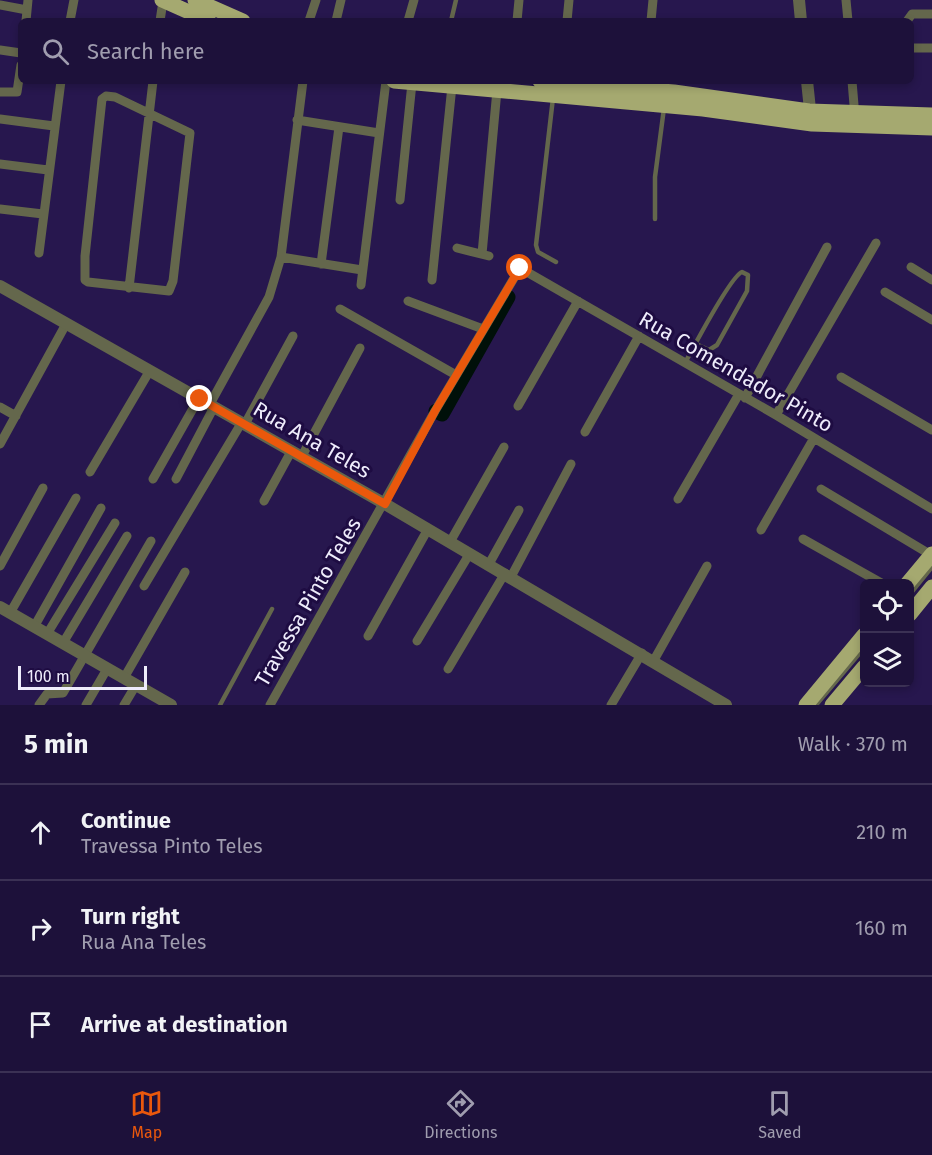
<!DOCTYPE html>
<html lang="en">
<head>
<meta charset="utf-8">
<style>
	:root { --surface:#1d113a; --page:#2a1f45; --text:#f1f3f6; --muted:#a09daf; --line:#3b3154; --accent:#ea580c }
	body { margin:0; font-family:"Fira Sans",sans-serif; background:var(--page); color:var(--text) }
	.controls { position:absolute; right:18px; bottom:18px; display:grid; overflow:hidden; border-radius:9px; box-shadow:0 3px 9px #0003 }
	.controls button { width:54px; height:54px; display:grid; place-items:center; padding:0; border:0; border-bottom:2px solid var(--line); background:var(--surface); color:var(--text); font:30px sans-serif }
	.scale { position:absolute; left:18px; bottom:15px; width:129px; box-sizing:border-box; padding-left:6px; border:3px solid #eeecfb; border-top:0; font-size:16px; line-height:21px; white-space:nowrap; color:#eeecfb; -webkit-text-stroke:4px #1e0c42; paint-order:stroke }
	.stop { position:absolute; width:18px; height:18px; margin:-14px; border:4px solid #ea580c; border-radius:50%; background:#fff }
	.stop.end { background:#ea580c; border-color:#fff; box-shadow:0 2px 6px #0008 }
	.list { margin:0; padding:0; list-style:none }
	h2 { display:flex; justify-content:space-between; align-items:center; height:78px; margin:0; padding:0 24px; font-size:26px }
	h2 small { font-size:20px; font-weight:400; color:var(--muted) }
	.list li { display:grid; grid-template-columns:39px 1fr auto; gap:18px; align-items:center; box-sizing:border-box; height:96px; padding:0 24px; border-top:2px solid var(--line) }
	.list b { display:block; font-size:22px; white-space:nowrap }
	.list p { margin:0; font-size:20px; white-space:nowrap; color:var(--muted) }
	.list em { font-size:20px; font-style:normal; color:var(--muted) }
	.icon { flex:none; width:33px; height:33px; fill:none; stroke:currentColor; stroke-width:2; stroke-linecap:round; stroke-linejoin:round }
	.map { position:relative; flex:none; width:932px; height:705px; overflow:hidden }
	.search { position:absolute; background:var(--surface); box-shadow:0 3px 9px #0003; left:18px; right:18px; top:18px; height:66px; display:flex; align-items:center; gap:15px; box-sizing:border-box; padding:0 21px; border-radius:9px; color:var(--muted); font-size:22px }
	.sheet { height:366px; background:var(--surface) }
	nav { display:flex; justify-content:space-around; align-items:center; box-sizing:border-box; height:84px; border-top:2px solid var(--line); background:var(--surface); font-size:16px; color:var(--muted) }
	nav a { display:grid; justify-items:center; gap:3px }
	nav .on { color:var(--accent) }
	.map>svg:first-child { display:block }
	.lines { fill:none; stroke-linecap:round; stroke-linejoin:round }
	.river { stroke:#001009; stroke-width:15 }
	.service { stroke:#64674c; stroke-width:4.5 }
	.minor { stroke:#64674c; stroke-width:9 }
	.tertiary { stroke:#64674c; stroke-width:12 }
	.primary { stroke:#a5a970; stroke-width:15 }
	.route { stroke:#ea580c; stroke-width:8 }
	.labels { text-anchor:middle; dominant-baseline:central; stroke-width:6; stroke-linejoin:round; paint-order:stroke }
	.street-label { font-size:21px; fill:#eeecfb; stroke:#1e0c42 }
</style>
</head>
<body>
<div class="map">
<svg width="932" height="705" viewBox="0 0 932 705">
	<rect width="100%" height="100%" fill="#27174e"/>
	<g class="lines">
		<path class="river" d="M436,411l6,3 66,-117"/>
		<path class="service" d="M451,21l5,-21
			M553,98l-17,147 2,7 18,10
			M655,219v-42l9,-69
			M685,363c8,-15 46,-87 57,-91l6,3 -1,16 -30,54 -8,5 -13,-6
			M910,594l22,-27
			M220,705l52,-96
			M816,705l48,-57"/>
		<path class="minor" d="M846,0l2,21
			M0,5l27,5
			M26,21l2,-21
			M70,21l4,-21
			M160,21l3,-20
			M309,21l7,-21
			M336,21l5,-21
			M408,21l6,-21
			M517,21l2,-21
			M567,21l2,-21
			M651,21l2,-21
			M907,21l5,-7h20
			M911,48h21
			M0,50l21,3
			M852,81l3,36
			M0,92h17l4,-27
			M106,96l9,1 75,36 -17,148 -4,10 -81,-9 -3,-2v-24l17,-157z
			M0,119l54,7
			M297,120l82,13
			M0,164l48,6
			M400,200l12,-117
			M0,209l43,5
			M457,248l32,8
			M39,253l22,-172
			M482,254l15,-164
			M281,257l81,13
			M321,264l18,-137
			M911,267l21,13
			M432,280l20,-194
			M361,285l25,-204
			M129,288l24,-207
			M885,292l47,28
			M408,301l75,28
			M340,309l116,66
			M841,377l91,53
			M745,398l82,-151
			M210,404l59,-107 12,-40 22,-176
			M518,406l60,-105
			M0,407l16,9
			M776,415l100,-172
			M245,424l48,-88
			M585,432l54,-96
			M0,444l66,-120
			M302,456l58,-108
			M90,472l59,-100
			M153,479l46,-81
			M176,479l38,-72
			M821,489l110,66
			M678,499l61,-105
			M264,501l28,-51
			M761,530l53,-92
			M803,539l80,45
			M450,542l54,-95
			M489,564l30,-54
			M0,566l43,-78
			M511,577l60,-113
			M144,586l98,-164
			M10,613l66,-115
			M34,627l67,-119
			M47,634l68,-111
			M368,636l60,-107
			M417,641l53,-88
			M63,643l64,-107
			M654,660l53,-94
			M448,669l57,-96
			M124,678l61,-106
			M39,705l8,-11 16,-1 88,-152
			M86,705l21,-36
			M124,705l12,-20
			M270,705l165,-294 85,-143 256,147 156,94
			M611,705l31,-52"/>
		<path class="tertiary" d="M799,0l2,21
			M807,81l4,38
			M0,286l385,218 341,201
			M0,607l171,98"/>
		<path class="primary" d="M162,0l47,21
			M195,0l48,21
			M394,81l309,28 109,15 120,4
			M540,81l134,11 135,19 123,4
			M907,584l25,-30
			M910,614l22,-27
			M806,705l58,-70
			M832,705l32,-38"/>
	</g>
	<g class="lines">
		<path class="route" d="M200,399l185,105 50,-93 85,-143"/>
	</g>
	<g class="labels">
		<g class="street-label">
			<text transform="translate(736 372) rotate(30)">Rua Comendador Pinto</text>
			<text transform="translate(312 440) rotate(30)">Rua Ana Teles</text>
			<text transform="translate(308 602) rotate(-60)">Travessa Pinto Teles</text>
		</g>
	</g>
</svg>
<div class="controls">
<button><svg class="icon" aria-label="locate" viewBox="0 0 24 24"><circle cx="12" cy="12" r="6"/><path d="M12 2v4M12 18v4M2 12h4M18 12h4"/></svg></button>
<button><svg class="icon" aria-label="layers" viewBox="0 0 24 24"><path d="M12 4l9 5-9 5-9-5zM3 14l9 5 9-5"/></svg></button>
</div>
<div class="scale">100 m</div>
<div class="stop" style="left:520px;top:268px"></div>
<div class="stop end" style="left:200px;top:399px"></div>
<div class="search"><svg class="icon" aria-label="search" viewBox="0 0 24 24"><circle cx="10" cy="10" r="6"/><path d="M15 15l6 6"/></svg>Search here</div>
</div>
<section class="sheet">
<h2>5 min<small>Walk · 370 m</small></h2>
<ul class="list">
<li><svg class="icon" aria-label="ahead" viewBox="0 0 24 24"><path d="M12 20V5M6 11l6-6 6 6"/></svg><div><b>Continue</b><p>Travessa Pinto Teles</p></div><em>210 m</em></li>
<li><svg class="icon" aria-label="right" viewBox="0 0 24 24"><path d="M7 20v-9h11M14 6l5 5-5 5"/></svg><div><b>Turn right</b><p>Rua Ana Teles</p></div><em>160 m</em></li>
<li><svg class="icon" aria-label="arrive" viewBox="0 0 24 24"><path d="M6 21V4h12l-3 4 3 4H6"/></svg><div><b>Arrive at destination</b></div></li>
</ul>
</section>
<nav>
<a class="on"><svg class="icon" aria-label="map" viewBox="0 0 24 24"><path d="M3 6l6-2 6 2 6-2v14l-6 2-6-2-6 2zM9 4v14M15 6v14"/></svg>Map</a>
<a><svg class="icon" aria-label="directions" viewBox="0 0 24 24"><path d="M12 3l9 9-9 9-9-9zM9 14v-3h6M13 9l2 2-2 2"/></svg>Directions</a>
<a><svg class="icon" aria-label="saved" viewBox="0 0 24 24"><path d="M7 4h10v16l-5-4-5 4z"/></svg>Saved</a>
</nav>
</body>
</html>
